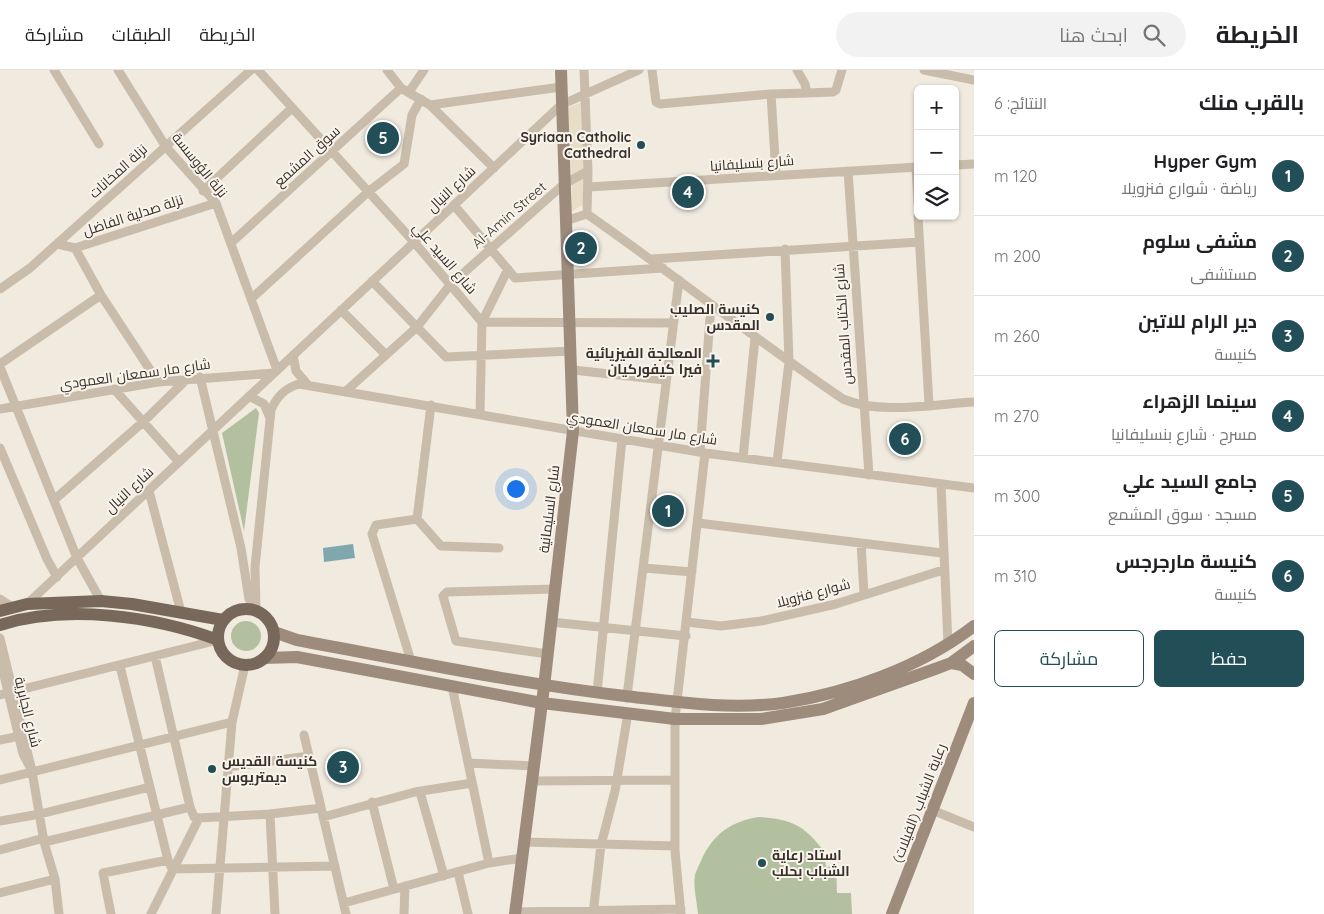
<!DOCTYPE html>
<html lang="ar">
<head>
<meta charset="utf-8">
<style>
	:root { --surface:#fff; --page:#f2f2f2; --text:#202124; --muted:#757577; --line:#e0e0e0; --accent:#214e57 }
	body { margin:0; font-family:Quicksand,Cairo,sans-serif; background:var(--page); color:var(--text); direction:rtl }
	.controls { position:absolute; right:15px; top:15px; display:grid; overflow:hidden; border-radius:8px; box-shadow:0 1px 4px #0004 }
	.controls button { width:45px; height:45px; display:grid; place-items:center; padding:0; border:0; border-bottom:1px solid var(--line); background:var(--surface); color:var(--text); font:25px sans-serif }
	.you { position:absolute; left:515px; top:418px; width:18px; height:18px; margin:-12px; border:4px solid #fff; border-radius:50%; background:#1a73e8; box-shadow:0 0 0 8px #1a73e833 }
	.badge { display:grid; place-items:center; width:32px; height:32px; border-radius:50%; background:var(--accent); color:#fff; font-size:16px; font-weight:700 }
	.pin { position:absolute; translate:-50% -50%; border:2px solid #fff; box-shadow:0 1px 5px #0006 }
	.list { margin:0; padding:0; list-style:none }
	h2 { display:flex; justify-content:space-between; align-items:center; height:65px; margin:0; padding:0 20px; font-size:21px }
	h2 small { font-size:16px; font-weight:400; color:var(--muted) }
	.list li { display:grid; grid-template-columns:32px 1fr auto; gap:15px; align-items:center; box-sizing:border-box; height:80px; padding:0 20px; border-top:1px solid var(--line) }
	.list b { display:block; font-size:19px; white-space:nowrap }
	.list p { margin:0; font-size:16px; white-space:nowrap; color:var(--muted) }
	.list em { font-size:16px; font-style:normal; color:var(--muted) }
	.actions { display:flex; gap:10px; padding:15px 20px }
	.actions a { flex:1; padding:11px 0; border:1px solid var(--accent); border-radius:8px; text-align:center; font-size:18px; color:var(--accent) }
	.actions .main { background:var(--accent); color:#fff }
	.icon { flex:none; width:28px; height:28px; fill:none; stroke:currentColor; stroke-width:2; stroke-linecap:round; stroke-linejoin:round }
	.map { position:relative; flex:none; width:974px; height:844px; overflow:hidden; direction:ltr }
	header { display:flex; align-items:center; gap:30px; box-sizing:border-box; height:70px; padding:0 25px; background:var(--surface); border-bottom:1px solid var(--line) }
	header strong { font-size:24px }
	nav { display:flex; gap:28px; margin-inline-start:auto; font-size:18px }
	.search { width:350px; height:45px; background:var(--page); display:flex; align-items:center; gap:12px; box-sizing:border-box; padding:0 18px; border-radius:28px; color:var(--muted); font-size:19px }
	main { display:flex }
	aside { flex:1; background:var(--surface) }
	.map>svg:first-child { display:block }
	.green { fill:#b2c09f }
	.plaza { fill:#e8ddc6 }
	.water { fill:#7fa7ad }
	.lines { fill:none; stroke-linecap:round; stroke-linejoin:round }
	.minor { stroke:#c9bcab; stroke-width:9 }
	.secondary { stroke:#9d8b7c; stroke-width:12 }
	.primary { stroke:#78685c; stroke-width:12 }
	.minor-bridge { stroke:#c9bcab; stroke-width:9 }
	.poi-dot { fill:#214e57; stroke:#f9f4eb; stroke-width:2 }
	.labels { text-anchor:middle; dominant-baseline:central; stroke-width:4; stroke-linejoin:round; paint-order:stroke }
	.poi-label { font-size:14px; font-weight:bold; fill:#372f2a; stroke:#f9f4eb; text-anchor:end }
	.street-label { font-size:14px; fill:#372f2a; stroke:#f9f4eb }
</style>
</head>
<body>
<header>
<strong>الخريطة</strong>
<div class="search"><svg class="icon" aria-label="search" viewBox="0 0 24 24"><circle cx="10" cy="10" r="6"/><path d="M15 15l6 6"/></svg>ابحث هنا</div>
<nav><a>الخريطة</a><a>الطبقات</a><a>مشاركة</a></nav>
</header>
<main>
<aside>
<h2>بالقرب منك<small>النتائج: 6</small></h2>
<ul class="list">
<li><span class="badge">1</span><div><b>Hyper Gym</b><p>رياضة · شوارع فنزويلا</p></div><em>120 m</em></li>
<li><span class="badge">2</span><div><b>مشفى سلوم</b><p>مستشفى</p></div><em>200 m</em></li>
<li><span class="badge">3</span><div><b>دير الرام للاتين</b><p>كنيسة</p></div><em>260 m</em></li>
<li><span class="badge">4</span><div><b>سينما الزهراء</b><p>مسرح · شارع بنسليفانيا</p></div><em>270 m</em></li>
<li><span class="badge">5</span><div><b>جامع السيد علي</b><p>مسجد · سوق المشمع</p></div><em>300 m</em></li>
<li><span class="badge">6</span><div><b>كنيسة مارجرجس</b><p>كنيسة</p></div><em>310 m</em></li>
</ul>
<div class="actions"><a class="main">حفظ</a><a>مشاركة</a></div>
</aside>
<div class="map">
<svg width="974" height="844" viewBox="0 0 974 844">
	<rect width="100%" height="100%" fill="#f1eadf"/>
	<path class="green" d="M256,338l3,5 -15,118 -22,-98z
		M231 566a15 15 0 1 1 30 0a15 15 0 1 1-30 0Z
		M759,747c32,2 45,8 64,33l-7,7 9,1 1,9 10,-1 1,27h14l1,21h-154c-1,-12 -5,-27 -3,-39 1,-4 4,-10 6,-14 11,-26 30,-40 58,-44z"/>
	<path class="plaza" d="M584,31l1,102 -14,9 1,-33 -6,-70z"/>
	<path class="water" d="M353,474l2,14 -31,4 -1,-14z"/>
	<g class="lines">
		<path class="minor" d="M54,0l45,74
			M118,0l48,77 50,56 61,167
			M258,0l156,172 68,80 191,1
			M387,0l14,18 29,17 64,63
			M584,0l4,101 -1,43
			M652,0l4,32 4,2 111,-10 36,-1 -2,-9 -8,-14
			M924,0l50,10
			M409,22l15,-22
			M807,23l26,-1 3,-2 6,-20
			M771,24l5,81
			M430,35l131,-18
			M955,95l19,-1
			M916,97l2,36
			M848,101l21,304
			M589,117l329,-20
			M203,121l89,-83
			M454,135l61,73 148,-10
			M587,144c86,60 169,126 256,185 37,16 91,5 131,3
			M918,146l11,188
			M565,151l22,-7
			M231,173l170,-155
			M57,174l18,4 141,-45
			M75,178l26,47 57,87
			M652,189l267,-17
			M372,211l74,76 125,-6
			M0,219l30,-21 221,-198
			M251,229l117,-107 36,-28 8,-49 9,-16
			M341,240l45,45
			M293,285l3,16 11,13
			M0,294l101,-69
			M0,297l77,191 24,43
			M573,300l92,10
			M200,307l41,171 8,51
			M114,319l65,73
			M346,321l71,-64 33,-42 114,-101 24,-13
			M249,326l15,8 6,14
			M431,335l-14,114 24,27 58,2
			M0,339l158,-27 116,-9
			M480,344l2,-92 26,-53
			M0,378l47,111 10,18
			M700,382l11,-147
			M743,388l12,-120
			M777,392l12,-100 -4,-113
			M941,414l7,160
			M149,421l32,121
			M54,430l89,-78 44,-43
			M698,453l244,30
			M861,473l3,51
			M644,498l48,4
			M0,529l12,8
			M27,534l534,-499 78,-35
			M256,540l-1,-43 16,-157c6,-14 14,-22 28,-26l406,69 269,35
			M551,552l135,14
			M687,552l34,4 40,-5 75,-17 107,-34
			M0,568l32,133 12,71 11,37 4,35
			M548,584l-92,-13 -13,-45 4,-4 108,-3
			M155,586l35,151 4,10 5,1
			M411,591l-39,-127 4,-9 41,-6
			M120,596l48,194
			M452,616l37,177
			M597,623l25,-254
			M0,625l218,-55
			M627,626l52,-416
			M304,665l42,179
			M0,670l24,-5
			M468,693l66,3
			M227,697l82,-11
			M0,710l232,-58
			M532,711l143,-1
			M420,722l24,84
			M372,732l22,87
			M932,740l42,17
			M270,744l5,100
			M323,747l92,-25 57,-9
			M0,751l40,-7 110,-27
			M44,772l146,-35
			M524,772l151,4
			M0,780l44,-12
			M458,802l10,42
			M0,823l55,-14
			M344,833l145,-40 33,-5
			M515,842l166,-3
			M111,844l-8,-41 65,-13 4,9 163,-3
			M151,844l48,-96 71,-4 51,-6
			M216,844l16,-192 13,-57
			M404,844l1,-28
			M593,844l8,-69 14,-54 13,-78
			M681,844l-6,-63v-132l30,-266"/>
		<path class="secondary" d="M274,562l23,8c109,20 217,43 328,56 52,6 105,14 158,7 65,-10 138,-36 191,-77
			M264,588l33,-1 245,46 133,16h86l62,-10 112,-40 16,-6 23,-17
			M951,593l11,2 12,9
			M515,844l29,-227 29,-256 -12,-361
			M892,844l82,-211"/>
		<path class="primary" d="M218 567a28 28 0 1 1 56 0a28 28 0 1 1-56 0Z
			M0,541l27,-7 74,-3 31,3 91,16
			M0,555c66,-21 154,-9 218,15"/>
		<path class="minor-bridge" d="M0,589l23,95 9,17"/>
	</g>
	<g class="poi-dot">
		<circle cx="641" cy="75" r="5"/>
		<circle cx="770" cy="247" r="5"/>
		<path d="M710.5 283.5h5v5h5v5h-5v5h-5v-5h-5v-5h5z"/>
		<circle cx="212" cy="699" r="5"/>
		<circle cx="762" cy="793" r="5"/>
	</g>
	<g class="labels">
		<g class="poi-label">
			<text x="631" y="67">Syriaan Catholic<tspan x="631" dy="16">Cathedral</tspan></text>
			<text x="760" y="239">كنيسة الصليب<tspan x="760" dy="16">المقدس</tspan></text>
			<text x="702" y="283">المعالجة الفيزيائية<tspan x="702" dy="16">فيرا كيفوركيان</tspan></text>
			<text x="222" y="691" text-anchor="start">كنيسة القديس<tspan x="222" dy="16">ديمتريوس</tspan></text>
			<text x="772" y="785" text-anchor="start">استاد رعاية<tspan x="772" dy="16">الشباب بحلب</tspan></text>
		</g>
		<g class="street-label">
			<text transform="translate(307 86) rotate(-42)">سوق المشمع</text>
			<text transform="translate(752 93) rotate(-4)">شارع بنسليفانيا</text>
			<text transform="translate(200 95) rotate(51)">نزلة الؤوسسة</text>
			<text transform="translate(118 101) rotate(-42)">نزلة المخانات</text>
			<text transform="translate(451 119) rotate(-43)">شارع النيال</text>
			<text transform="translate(133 145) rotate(-18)">نزلة صدلية الفاضل</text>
			<text transform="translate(509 145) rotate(-41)">Al-Amin Street</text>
			<text transform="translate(445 188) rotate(49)">شارع السيد علي</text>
			<text transform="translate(843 254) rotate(-94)">شارع الكتاب المقدس</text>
			<text transform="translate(135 304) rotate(-8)">شارع مار سمعان العمودي</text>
			<text transform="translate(642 358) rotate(9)">شارع مار سمعان العمودي</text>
			<text transform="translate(129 420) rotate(-43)">شارع النيال</text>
			<text transform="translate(549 439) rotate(-83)">شارع السليمانية</text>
			<text transform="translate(813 523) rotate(-15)">شوارع فنزويلا</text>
			<text transform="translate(28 642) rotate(76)">شارع الجابرية</text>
			<text transform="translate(919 733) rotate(-69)">رعاية الشباب (الفيلات)</text>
		</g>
	</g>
</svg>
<div class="controls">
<button>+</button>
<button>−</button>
<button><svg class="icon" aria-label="layers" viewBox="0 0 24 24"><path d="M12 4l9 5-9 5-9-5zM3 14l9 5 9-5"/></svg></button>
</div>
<div class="you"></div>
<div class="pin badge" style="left:668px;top:441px">1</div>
<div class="pin badge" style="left:581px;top:178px">2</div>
<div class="pin badge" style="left:343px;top:697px">3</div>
<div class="pin badge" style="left:688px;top:122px">4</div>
<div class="pin badge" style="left:383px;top:68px">5</div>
<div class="pin badge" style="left:905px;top:369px">6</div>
</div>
</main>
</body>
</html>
